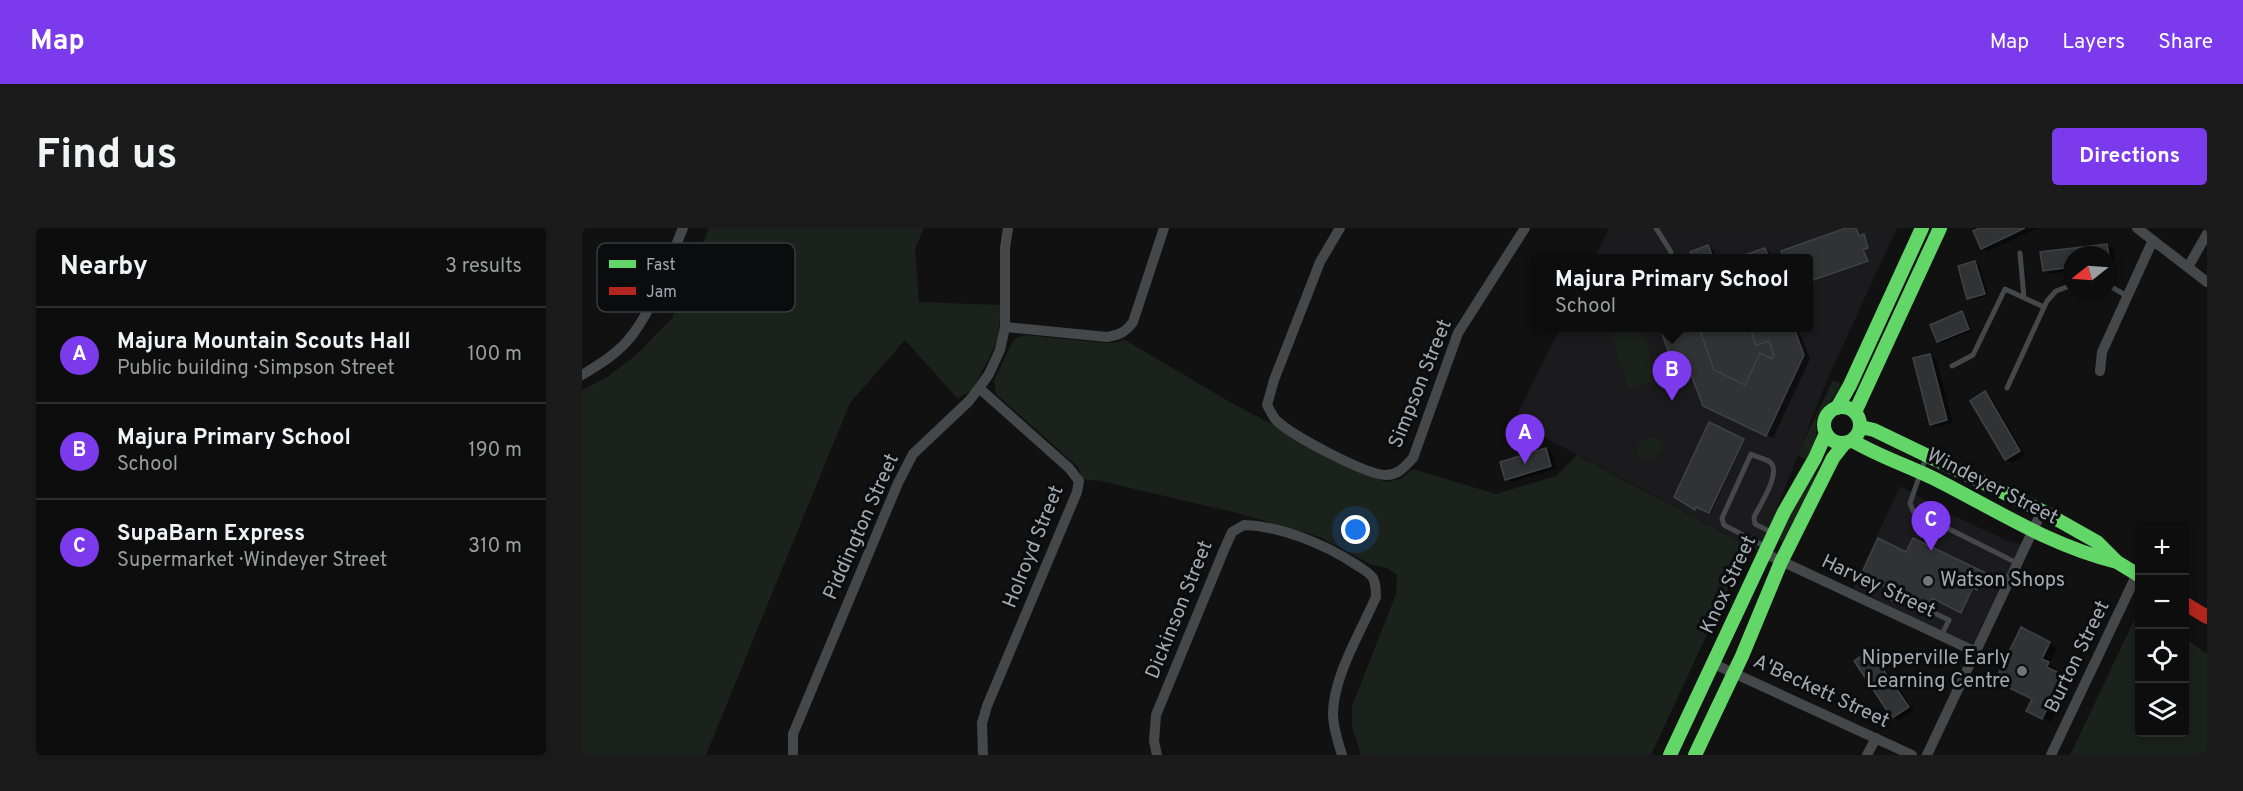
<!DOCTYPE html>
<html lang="en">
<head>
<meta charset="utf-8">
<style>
	:root { --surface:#0d0d0d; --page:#1b1b1b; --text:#f1f3f6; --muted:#9a9c9d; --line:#2d2d2e; --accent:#7c3aed }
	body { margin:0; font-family:Overpass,sans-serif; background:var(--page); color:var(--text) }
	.controls { position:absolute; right:18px; bottom:18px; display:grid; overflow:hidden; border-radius:6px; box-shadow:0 3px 9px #0003 }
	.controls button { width:54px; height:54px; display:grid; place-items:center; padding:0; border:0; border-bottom:2px solid var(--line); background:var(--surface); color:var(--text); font:30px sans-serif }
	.compass { position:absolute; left:1481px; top:18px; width:54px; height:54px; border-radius:50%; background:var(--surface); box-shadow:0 3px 9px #0003; rotate:253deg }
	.you { position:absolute; left:774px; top:302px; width:21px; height:21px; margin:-15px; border:4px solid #fff; border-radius:50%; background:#1a73e8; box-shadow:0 0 0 9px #1a73e833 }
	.badge { display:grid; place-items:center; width:39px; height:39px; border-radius:50%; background:var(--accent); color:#fff; font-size:20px; font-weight:700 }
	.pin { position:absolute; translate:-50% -50px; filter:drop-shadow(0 2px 3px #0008) }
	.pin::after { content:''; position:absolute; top:32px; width:21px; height:18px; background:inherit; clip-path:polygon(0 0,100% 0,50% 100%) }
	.popup { position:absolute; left:949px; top:26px; width:282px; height:78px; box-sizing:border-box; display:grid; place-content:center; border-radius:6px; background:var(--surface); filter:drop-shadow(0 2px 4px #0005); font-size:20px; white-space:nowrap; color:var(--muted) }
	.popup b { font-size:22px; color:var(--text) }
	.popup::after { content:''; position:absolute; left:50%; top:100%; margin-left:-12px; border:12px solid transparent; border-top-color:var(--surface) }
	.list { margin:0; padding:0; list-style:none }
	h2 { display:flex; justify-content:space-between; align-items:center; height:78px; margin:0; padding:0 24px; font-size:26px }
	h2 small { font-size:20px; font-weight:400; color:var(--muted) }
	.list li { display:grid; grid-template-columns:39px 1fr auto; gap:18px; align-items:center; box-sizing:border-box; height:96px; padding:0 24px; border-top:2px solid var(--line) }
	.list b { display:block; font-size:22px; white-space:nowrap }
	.list p { margin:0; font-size:20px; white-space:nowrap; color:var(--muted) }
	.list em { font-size:20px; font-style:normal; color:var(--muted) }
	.icon { flex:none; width:33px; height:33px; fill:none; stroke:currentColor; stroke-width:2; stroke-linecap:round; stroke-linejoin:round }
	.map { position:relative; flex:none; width:1625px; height:527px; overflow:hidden; border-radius:6px }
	header { display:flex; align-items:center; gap:36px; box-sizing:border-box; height:84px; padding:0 30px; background:var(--accent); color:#fff }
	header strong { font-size:28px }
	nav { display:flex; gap:33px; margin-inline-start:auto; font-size:21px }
	.intro { display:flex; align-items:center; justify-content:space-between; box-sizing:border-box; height:144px; padding:0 36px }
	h1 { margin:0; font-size:42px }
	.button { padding:15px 27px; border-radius:6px; background:var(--accent); color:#fff; font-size:21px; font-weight:700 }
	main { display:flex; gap:36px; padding:0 36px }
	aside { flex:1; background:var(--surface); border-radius:6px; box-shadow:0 3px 9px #0003 }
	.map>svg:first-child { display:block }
	.built { fill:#1b1b1d }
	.green { fill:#1b211b }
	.shadow { fill:#0007 }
	.building { fill:#313233; stroke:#404244; stroke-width:1.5 }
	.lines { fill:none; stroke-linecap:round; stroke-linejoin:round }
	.lane { stroke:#45484a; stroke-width:5 }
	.street { stroke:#45484a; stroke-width:10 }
	.fast { stroke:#63d668; stroke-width:14 }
	.jam { stroke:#b3261e; stroke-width:14 }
	.poi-dot { fill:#6f747a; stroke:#0b0c0d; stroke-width:2 }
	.labels { text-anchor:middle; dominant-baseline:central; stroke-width:6; stroke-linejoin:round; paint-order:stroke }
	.street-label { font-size:20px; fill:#a2aab2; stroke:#0b0c0d }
	.poi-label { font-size:20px; fill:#a2aab2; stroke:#0b0c0d; text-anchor:start }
	.key { fill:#0b0c0d; stroke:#383b3f; stroke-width:1.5 }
	.key-label { font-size:16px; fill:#a2aab2 }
</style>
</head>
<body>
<header>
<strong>Map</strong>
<nav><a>Map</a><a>Layers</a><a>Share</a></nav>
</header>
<div class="intro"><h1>Find us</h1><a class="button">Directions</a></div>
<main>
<aside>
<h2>Nearby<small>3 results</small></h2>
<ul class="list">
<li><span class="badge">A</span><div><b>Majura Mountain Scouts Hall</b><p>Public building · Simpson Street</p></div><em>100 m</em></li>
<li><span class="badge">B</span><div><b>Majura Primary School</b><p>School</p></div><em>190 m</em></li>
<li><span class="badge">C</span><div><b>SupaBarn Express</b><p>Supermarket · Windeyer Street</p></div><em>310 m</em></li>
</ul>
</aside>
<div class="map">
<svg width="1625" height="527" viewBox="0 0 1625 527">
	<rect width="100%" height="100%" fill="#111"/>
	<path class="built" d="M1027,0h288l-70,152 -67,172 -246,-131 46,-93h248v-70h-214z
		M1318,258l52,29 56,26 13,3 -49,102 -119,-58z"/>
	<path class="green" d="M127,0h215l-9,21 4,53 82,3 -3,35 -25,49 -15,10 -53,-59 -55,63 -144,352h-124v-365l25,-13 29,-22 36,-37z
		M1044,100h15l17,51 -29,10 -19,-56z
		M443,107l81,8 12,-1 7,-2 110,65 150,77 16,-3 12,-10 83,25 60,-18 21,-21 171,91 -97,209h-290l-9,-28v-21l44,-112 1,-19 -10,-7 -15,-3 -52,-28 -83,-24 -137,-32 -18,-2 -4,-12 -82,-73 -2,-14 18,-37 4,-5z
		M1251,152l8,4 -9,16 -12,11 -4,7v22l-7,21 -12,-6z
		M1074,208l8,9c-4,17 -26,25 -28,3l6,-9z
		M1228,246l7,3 -32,66 -6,-3 25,-58z
		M1557,382l1,123h44l1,-95 22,16v101h-137z"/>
	<path class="shadow" d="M1268,0h6l4,9h5l4,11 -5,3 4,11 -60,21v-25h-22l-3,-6z
		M1401,0h55l-49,23 -6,-3z
		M1525,17l6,4 2,16 -7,1v-11h-36v16l-22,3 -6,-4 -2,-16z
		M1126,19l6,3 2,8h-22l-2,-5z
		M1183,21l6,4 2,5h-33z
		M1393,34l4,2 9,31 -16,5 -4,-2z
		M1380,85l3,2 7,16 -30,12 -4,-2z
		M1080,100h136l12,31 -37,79 -62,-29 -19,-36 -8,2 -6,-3z
		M1348,127l6,4 17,64 -16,4 -6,-3z
		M1403,165l6,4 34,58 -13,8 -6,-4z
		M1128,196l34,17 -33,72 -25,-9z
		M964,221l6,4 5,16 -45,13 -6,-3z
		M1332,312l72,35 -7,15 -4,-3 -12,25 -30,-14 -4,8 -23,-11 -4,9 -13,-6z
		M1468,415l8,4 -9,18 7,3 -2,4 16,9 -19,41 -15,-7 -3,-16 -28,-14z
		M1288,424l6,3 38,55 -15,10 -6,-3z"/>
	<path class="building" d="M1264,0h10l3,8 5,-2 4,14 -5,2 5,11 -60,21v-24h-24l-3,-7z
		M1398,0h45l-44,21 -8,-18z
		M1525,16l3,18h-2v-7h-36v12l-29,4 -3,-19z
		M1126,17l5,13h-23h2l-2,-6z
		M1126,17l5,13h-23h2l-2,-6z
		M1183,20l4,10h-34z
		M1183,20l4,10h-34z
		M1393,33l10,33 -18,5 -9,-33z
		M1380,83l7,18 -32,13 -7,-17z
		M1078,100h39l15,42 31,15 15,-32 12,6 2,-4 -5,-14 -13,4 -6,-17h44l10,27 -38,81 -63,-30 -14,-37 -13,4z
		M1078,100h134l10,27 -38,81 -63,-30 -14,-37 -13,4z
		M1348,126l17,66 -17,5 -17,-67z
		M1403,163l35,60 -15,9 -35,-59z
		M1127,194l35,17 -35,74 -13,-6 -1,3 -21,-13z
		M964,220l5,18 -46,14 -5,-18z
		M1296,310l28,14 7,-14 73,35 -9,17 -4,-2 -12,25 -29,-15 -4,8 -23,-11 -5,10 -13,-7 4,-9 -30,-14z
		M1439,399l29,15 -8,17 7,3 -2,5 16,8 -21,44 -16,-8 6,-12 -37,-18z
		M1288,422l39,57 -17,11 -38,-57z"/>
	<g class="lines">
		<path class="lane" d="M1074,0l15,24
			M1438,25l4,45
			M1526,57l19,11
			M1370,138l21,-11 32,-66 39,18
			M1425,160l40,-87 9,-10 16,-6
			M1344,229l-16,46 3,8 104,52
			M1184,319l-42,-22 -2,-7 29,-64c6,3 14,5 19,8 12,10 -10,43 -16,55l1,7 18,9
			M1331,375l36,17 -8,16"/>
		<path class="street" d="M758,0l-20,34 -46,118 -7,25c3,5 6,12 10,16 16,15 89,54 109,54 13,0 19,-9 27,-17l45,-125 67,-105
			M1555,0l70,54
			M1606,39l19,-33
			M423,99l102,10c12,-2 19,-5 26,-15l31,-94
			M1518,143l2,-19 51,-112
			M0,147c18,-11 38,-23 51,-41 23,-31 35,-70 50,-106
			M397,160l90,80 10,13 -2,11 -90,214 -5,17 1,32
			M1184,326l210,98
			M1132,436l198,91
			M211,527v-21l105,-251 15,-29 56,-53 10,-13 10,-14 11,-24 5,-23v-79l3,-20
			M575,527l-3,-14 2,-26 68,-165 8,-18 12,-7c37,1 80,19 111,39 6,4 14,8 18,14 3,6 3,12 3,19 -15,34 -43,80 -43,117 0,14 5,28 9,41
			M1285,527l9,-17
			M1345,527l115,-244
			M1469,527l86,-181"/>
		<path class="fast" d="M1242 197a18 18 0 1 1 36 0a18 18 0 1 1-36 0Z
			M1255,180l13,-23 72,-157
			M1273,184l85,-184
			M1279,199l13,3 168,81 55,31 20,20 23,14
			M1271,213c27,16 56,25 84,39 59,30 114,66 180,82
			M1088,527l114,-243 31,-54 11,-25
			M1113,527l47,-99 39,-94 52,-104 11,-14"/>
		<path class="jam" d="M1602,375l23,14"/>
	</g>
	<g class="poi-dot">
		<circle cx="1346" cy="353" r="6"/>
		<circle cx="1440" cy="443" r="6"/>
	</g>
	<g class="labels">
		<g class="street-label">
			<text transform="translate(839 156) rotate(-68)">Simpson Street</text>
			<text transform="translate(1410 259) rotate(27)">Windeyer Street</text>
			<text transform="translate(280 299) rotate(-66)">Piddington Street</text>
			<text transform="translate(452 319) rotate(-68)">Holroyd Street</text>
			<text transform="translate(1147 357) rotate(-65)">Knox Street</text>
			<text transform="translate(1296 359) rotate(25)">Harvey Street</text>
			<text transform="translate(598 382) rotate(-68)">Dickinson Street</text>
			<text transform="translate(1496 429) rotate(-64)">Burton Street</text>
			<text transform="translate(1239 464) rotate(25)">A'Beckett Street</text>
		</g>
		<g class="poi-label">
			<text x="1358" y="353">Watson Shops</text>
			<text x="1428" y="431" text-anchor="end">Nipperville Early<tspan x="1428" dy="23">Learning Centre</tspan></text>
		</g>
	</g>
	<rect x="15" y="15" width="198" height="69" rx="9" class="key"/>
	<rect x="27" y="32" width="27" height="8" fill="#63d668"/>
	<rect x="27" y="59" width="27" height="8" fill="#b3261e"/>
	<g class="key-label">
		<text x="64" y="42">Fast</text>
		<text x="64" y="69">Jam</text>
	</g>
</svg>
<div class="controls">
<button>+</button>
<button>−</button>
<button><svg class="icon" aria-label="locate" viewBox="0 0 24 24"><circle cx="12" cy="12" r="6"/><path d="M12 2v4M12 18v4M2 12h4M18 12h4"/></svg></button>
<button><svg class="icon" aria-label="layers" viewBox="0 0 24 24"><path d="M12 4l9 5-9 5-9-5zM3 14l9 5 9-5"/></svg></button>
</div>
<svg class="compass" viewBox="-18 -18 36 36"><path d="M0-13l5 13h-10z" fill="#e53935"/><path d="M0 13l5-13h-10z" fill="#9a9c9d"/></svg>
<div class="you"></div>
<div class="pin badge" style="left:943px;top:236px">A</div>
<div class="pin badge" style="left:1090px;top:173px">B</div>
<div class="popup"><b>Majura Primary School</b>School</div>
<div class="pin badge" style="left:1349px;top:323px">C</div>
</div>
</main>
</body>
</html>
